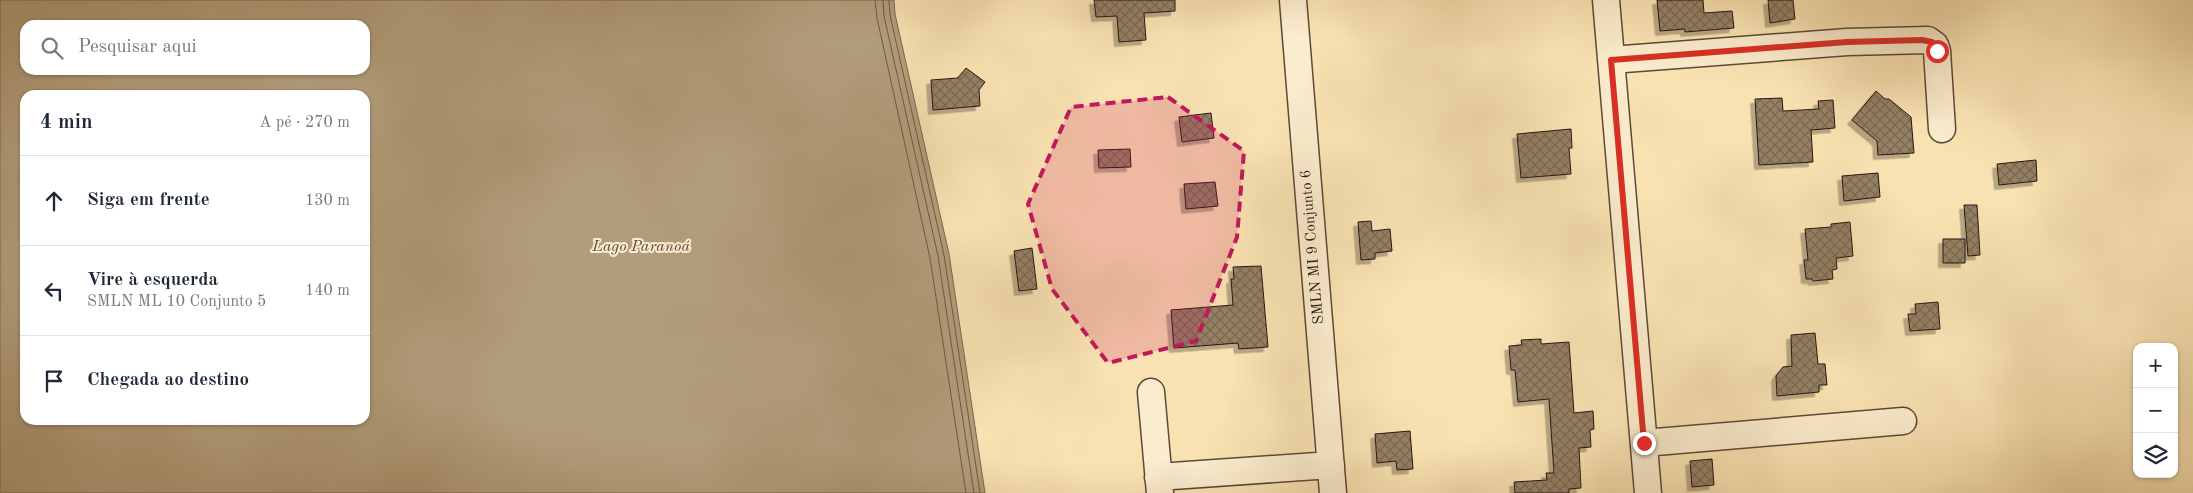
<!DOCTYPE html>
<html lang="pt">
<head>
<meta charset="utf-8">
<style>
	:root { --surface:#fff; --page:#f6f6f7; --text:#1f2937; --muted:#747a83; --line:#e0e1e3 }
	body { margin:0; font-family:"Old Standard TT",serif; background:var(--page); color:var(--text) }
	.controls { position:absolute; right:15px; bottom:15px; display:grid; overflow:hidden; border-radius:10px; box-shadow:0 1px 4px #0004 }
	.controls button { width:45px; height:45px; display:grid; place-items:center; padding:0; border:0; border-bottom:1px solid var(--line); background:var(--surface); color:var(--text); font:25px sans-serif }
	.stop { position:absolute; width:15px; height:15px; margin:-11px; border:4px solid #d93025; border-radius:50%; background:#fff }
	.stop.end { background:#d93025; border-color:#fff; box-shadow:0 1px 5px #0008 }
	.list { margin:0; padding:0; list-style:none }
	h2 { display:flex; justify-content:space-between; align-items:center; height:65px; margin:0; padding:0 20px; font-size:21px }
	h2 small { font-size:16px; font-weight:400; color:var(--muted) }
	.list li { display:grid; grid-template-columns:32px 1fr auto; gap:15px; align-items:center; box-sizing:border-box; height:90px; padding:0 20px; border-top:1px solid var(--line) }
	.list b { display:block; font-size:19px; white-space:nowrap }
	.list p { margin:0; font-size:16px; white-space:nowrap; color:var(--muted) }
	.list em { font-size:16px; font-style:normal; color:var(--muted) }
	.icon { flex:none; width:28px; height:28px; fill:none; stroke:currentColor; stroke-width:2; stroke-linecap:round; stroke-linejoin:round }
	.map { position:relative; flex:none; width:2193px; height:493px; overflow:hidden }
	.search { position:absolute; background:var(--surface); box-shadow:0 1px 4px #0004; left:20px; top:20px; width:350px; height:55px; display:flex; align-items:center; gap:12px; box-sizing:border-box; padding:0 18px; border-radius:15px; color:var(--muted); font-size:19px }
	.panel { position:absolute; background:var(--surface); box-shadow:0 1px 4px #0004; left:20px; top:90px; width:350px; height:335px; border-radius:15px }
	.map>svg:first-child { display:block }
	.water { fill:#b29d7b; stroke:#7a6750; fill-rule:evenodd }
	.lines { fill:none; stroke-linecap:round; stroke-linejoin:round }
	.shore { stroke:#6c5a46; stroke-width:1 }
	.building { fill:url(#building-cross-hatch); stroke:#271610; filter:url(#shadow) }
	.minor-casing { stroke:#5c4938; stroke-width:29 }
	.minor { stroke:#fbeccd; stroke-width:26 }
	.route { stroke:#d93025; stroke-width:6 }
	.marked { fill:#c2185b; fill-opacity:0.2; stroke:#c2185b; stroke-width:4; stroke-dasharray:10 6; stroke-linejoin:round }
	.labels { text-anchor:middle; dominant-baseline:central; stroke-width:4; stroke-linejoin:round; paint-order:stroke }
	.street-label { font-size:15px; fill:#271610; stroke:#fbeccd }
	.water-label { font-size:16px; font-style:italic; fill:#5f4c3b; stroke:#fbeccd }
</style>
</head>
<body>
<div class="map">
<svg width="2193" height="493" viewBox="0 0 2193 493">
	<defs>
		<pattern id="building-cross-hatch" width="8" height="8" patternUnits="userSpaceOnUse" patternTransform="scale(1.25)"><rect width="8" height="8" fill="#948064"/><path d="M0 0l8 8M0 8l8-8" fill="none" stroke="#796851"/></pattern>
		<filter id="shadow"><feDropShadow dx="-4.5" dy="4.5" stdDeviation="0" flood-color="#0004"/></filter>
	</defs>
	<rect width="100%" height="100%" fill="#f9e2b2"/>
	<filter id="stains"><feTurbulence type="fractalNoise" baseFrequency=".004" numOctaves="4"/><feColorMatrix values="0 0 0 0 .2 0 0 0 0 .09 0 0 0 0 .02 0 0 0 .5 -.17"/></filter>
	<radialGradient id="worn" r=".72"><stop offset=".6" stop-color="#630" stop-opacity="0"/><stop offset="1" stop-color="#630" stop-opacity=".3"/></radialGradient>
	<path class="water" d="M0,0h894l1,14 54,240 36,239h-985zM25,25h340v45h-340zM25,95h340v325h-340z"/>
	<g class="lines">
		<path class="shore" d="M875,0l2,18 53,240 36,235
			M883,0l1,16 54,240 36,237
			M889,0l1,15 54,240 36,238"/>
	</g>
	<path class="building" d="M1094,0h81v11l-31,2 2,27 -27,2 -2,-26 -21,1z
		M1657,0h46l1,13 28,-2 2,17 -49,4v-3l-25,2z
		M1768,0h25l2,19 -25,4z
		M966,68l19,14 -6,8 1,16 -47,4 -2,-30 27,-2z
		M1876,91l9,8h4l22,18 3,36 -36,2 -1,-14 -25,-21z
		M1782,98l1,13 36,-2 -1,-8 15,-1 2,28 -24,2 2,32 -54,3 -4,-66z
		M1211,113l3,25 -32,4 -3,-25z
		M1571,129l1,19h-3l2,26 -50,4 -4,-44z
		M1130,149l1,18 -32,1 -1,-18z
		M2036,160l1,21 -38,4 -2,-21z
		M1878,173l2,24 -36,4 -2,-25z
		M1215,182l3,24 -32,3 -2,-25z
		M1964,205h13l3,50 -12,1z
		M1371,221l1,10 18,-2 2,22 -17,2v6l-14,1 -3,-38z
		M1850,222l3,34 -17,2 1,11 -5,1 1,9 -20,2 -1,-2h-6l-2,-19h4l-3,-31 26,-2v-3z
		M1943,239h22v24h-22z
		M1032,248l5,41 -18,2 -5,-40z
		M1261,266l7,81 -29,2 -1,-6 -64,5 -3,-38 62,-5 -2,-26h3l-1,-12z
		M1938,302l2,27 -30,2 -2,-17h8l-1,-10z
		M1815,333l3,31h7l2,21h-8v7l-42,4 -1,-20 7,-9 9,-1 -1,-31z
		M1541,339v5l28,-2 5,71 19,-2 1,18 -4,1 1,17 -12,1 2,40 -12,1v4h-54l-1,-11 33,-2 -1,-7h8l-5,-74 -31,3 -3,-32h-4l-2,-24 13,-1 -1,-5z
		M1410,431l3,38 -16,1 -1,-9 -19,2 -2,-29z
		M1712,459l2,26 -22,2 -2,-26z"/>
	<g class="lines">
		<defs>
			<path id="minor" d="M1293,0l40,493
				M1606,0l42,493
				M1611,60l236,-18 81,-2 7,5 2,6 5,78
				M1151,392l9,101
				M1644,443l259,-22
				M1158,477l173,-12"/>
		</defs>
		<use href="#minor" class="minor-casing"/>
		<use href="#minor" class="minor"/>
	</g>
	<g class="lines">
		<path class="route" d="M1644,443l-33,-383 236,-18 75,-2 10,2 5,9"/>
	</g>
	<path class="marked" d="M1168,97l76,54 -7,86 -41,104 -88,22 -56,-74 -24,-85 43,-97z"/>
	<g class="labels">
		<g class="street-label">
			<text transform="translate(1313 247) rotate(-95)">SMLN MI 9 Conjunto 6</text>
		</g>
		<g class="water-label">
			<text x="641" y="247">Lago Paranoá</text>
		</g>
	</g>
	<rect width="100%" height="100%" filter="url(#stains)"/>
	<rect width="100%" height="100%" fill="url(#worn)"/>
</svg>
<div class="controls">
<button>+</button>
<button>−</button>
<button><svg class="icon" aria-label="layers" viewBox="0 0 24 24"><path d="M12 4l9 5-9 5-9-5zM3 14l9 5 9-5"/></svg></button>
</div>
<div class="stop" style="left:1937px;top:51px"></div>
<div class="stop end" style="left:1644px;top:443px"></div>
<div class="search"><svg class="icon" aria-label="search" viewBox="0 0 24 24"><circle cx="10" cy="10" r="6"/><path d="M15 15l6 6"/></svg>Pesquisar aqui</div>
<section class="panel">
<h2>4 min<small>A pé · 270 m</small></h2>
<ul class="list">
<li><svg class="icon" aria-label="ahead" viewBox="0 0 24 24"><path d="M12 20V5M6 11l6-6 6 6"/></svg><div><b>Siga em frente</b></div><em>130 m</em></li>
<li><svg class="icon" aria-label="left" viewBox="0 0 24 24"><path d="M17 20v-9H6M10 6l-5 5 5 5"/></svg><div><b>Vire à esquerda</b><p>SMLN ML 10 Conjunto 5</p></div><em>140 m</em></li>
<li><svg class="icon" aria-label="arrive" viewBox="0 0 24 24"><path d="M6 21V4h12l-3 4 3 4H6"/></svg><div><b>Chegada ao destino</b></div></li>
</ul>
</section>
</div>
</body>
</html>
